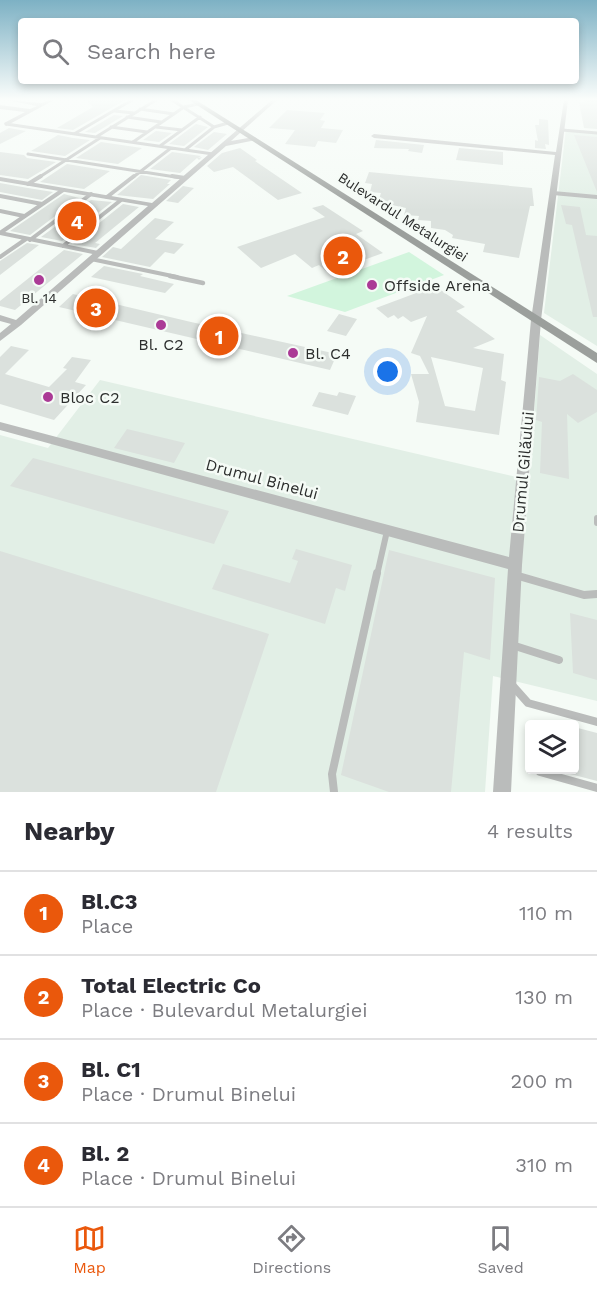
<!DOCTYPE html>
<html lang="en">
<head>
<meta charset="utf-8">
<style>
	:root { --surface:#fff; --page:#f7f7f7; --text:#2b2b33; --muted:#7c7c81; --line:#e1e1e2; --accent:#ea580c }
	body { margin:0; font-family:"Work Sans",sans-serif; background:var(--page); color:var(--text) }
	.controls { position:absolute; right:18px; bottom:18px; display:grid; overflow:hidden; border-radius:6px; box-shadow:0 3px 9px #0003 }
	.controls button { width:54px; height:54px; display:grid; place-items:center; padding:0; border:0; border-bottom:2px solid var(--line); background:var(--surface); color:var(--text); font:30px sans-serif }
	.you { position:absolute; left:388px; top:372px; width:21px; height:21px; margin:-15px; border:4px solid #fff; border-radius:50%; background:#1a73e8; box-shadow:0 0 0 9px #1a73e833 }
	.badge { display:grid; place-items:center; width:39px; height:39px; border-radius:50%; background:var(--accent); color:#fff; font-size:20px; font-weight:700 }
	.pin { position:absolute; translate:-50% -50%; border:3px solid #fff; box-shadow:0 2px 6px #0006 }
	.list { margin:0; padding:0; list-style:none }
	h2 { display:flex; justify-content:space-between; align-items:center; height:78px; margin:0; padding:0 24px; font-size:26px }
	h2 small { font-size:20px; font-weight:400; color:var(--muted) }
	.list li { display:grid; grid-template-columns:39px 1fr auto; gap:18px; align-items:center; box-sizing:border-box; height:84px; padding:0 24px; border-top:2px solid var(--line) }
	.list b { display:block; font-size:22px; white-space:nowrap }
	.list p { margin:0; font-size:20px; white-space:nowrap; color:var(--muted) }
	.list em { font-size:20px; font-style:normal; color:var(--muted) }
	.icon { flex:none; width:33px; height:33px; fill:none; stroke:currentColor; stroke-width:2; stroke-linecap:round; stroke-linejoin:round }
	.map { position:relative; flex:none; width:597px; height:792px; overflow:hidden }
	.search { position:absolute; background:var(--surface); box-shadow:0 3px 9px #0003; left:18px; right:18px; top:18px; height:66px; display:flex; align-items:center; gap:15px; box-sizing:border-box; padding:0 21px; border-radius:6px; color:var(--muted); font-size:22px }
	.sheet { height:414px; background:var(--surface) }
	nav { display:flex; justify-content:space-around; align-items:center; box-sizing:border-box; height:84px; border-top:2px solid var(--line); background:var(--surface); font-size:16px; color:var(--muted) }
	nav a { display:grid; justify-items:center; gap:3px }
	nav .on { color:var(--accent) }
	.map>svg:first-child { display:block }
	.built { fill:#e2efe6 }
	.green { fill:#d2f5dd }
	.building { fill:#dbe1dd; fill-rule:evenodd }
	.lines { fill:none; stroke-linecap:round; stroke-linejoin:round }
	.lane-far4 { stroke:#babcbb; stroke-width:3 }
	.lane-far3 { stroke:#babcbb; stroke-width:4 }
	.lane-far2 { stroke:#babcbb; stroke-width:4.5 }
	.lane-far1 { stroke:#babcbb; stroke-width:6 }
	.lane { stroke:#babcbb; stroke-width:8 }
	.street { fill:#babcbb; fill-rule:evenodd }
	.secondary { fill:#9b9f9c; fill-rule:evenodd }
	.poi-dot { fill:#ab3a96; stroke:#f5fbf6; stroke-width:2 }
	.labels { text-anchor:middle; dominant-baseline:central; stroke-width:5; stroke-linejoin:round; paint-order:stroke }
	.far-street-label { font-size:14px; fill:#2c2e2d; stroke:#f5fbf6 }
	.far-poi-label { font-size:14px; fill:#2c2e2d; stroke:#f5fbf6 }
	.poi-label { font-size:16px; fill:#2c2e2d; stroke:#f5fbf6; text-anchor:start }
	.street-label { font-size:16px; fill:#2c2e2d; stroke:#f5fbf6 }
</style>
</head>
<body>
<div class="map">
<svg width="597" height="792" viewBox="0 0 597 792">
	<rect width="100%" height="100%" fill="#f5fbf6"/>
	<path class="built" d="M566,129l31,3v214l-53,-33z
		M540,335l57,39v327l-104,-25 -8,116h-485v-357l48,13 52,-68 429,100z"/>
	<path class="green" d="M409,252l35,23 -99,37 -58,-16z"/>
	<path class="building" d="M86,100h39l-52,30 -16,-2 36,-21z
		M585,100h12v29l-13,-1 -5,-26h5z
		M287,110l38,3 -5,7 5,1 -4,7 22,2 -7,13 -18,-2 -3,6 -30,-3 10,-14 -26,-2z
		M114,115l9,1 -28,17 -10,-1z
		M539,119l9,1 1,25 -4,-1 1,5 -11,-1v-8l3,1 -3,-16h4z
		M196,124l12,3 -24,19 -15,-2z
		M9,128l17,3 -26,13v-11z
		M156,131l16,2 -13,9 -16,-2z
		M214,132l13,2 -19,16 -14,-3z
		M58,135l15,3 17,2 -25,16 -34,-5z
		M574,135l23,2v55z
		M376,140l48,5 -2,8 -14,-2 1,-2 -35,-1z
		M101,142l41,6 -24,16 -42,-6z
		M240,148l17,12 -2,1 47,32 -24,7 -45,-33 -19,5 -7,-6 15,-13z
		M459,148l44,4v13l-47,-5z
		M0,152l24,3 3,3 29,4 -28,17 -28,-4z
		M172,152l29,4 -3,2 4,-1 -3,3 -2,-2 -17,15 -30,-4z
		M67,164l43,7 -26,18 -44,-7z
		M369,172l163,16 2,18h-4l-11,52 -36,-6 2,-8 -33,-6 1,-3 -8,-5 -14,-2v-7l-13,-1 1,-4 -15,-1 2,-7 -28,-6 3,-9 -11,-1 2,-8 -7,-1z
		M141,175l30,5 -4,4h3l-17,15 -36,-4z
		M0,183l28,5 25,4 -11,8 -42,-8z
		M183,186l11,2 -16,15 -12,-2z
		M64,194l15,4 -49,37 -20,-4z
		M91,200l21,2 -50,39 -21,-4z
		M123,204l16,3 -44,36 5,1 -4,4 -23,-4z
		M323,205l40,26 -7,3 27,19 -55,20 -9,-8 -7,3 -17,-14 -34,14 -24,-21 88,-30 -13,-9z
		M561,205l19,2 6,28 11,1v81h-4l-21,-92 -6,-1z
		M155,218l19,4 -19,17 29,5 -10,10 -9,-2 -15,15 -48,-10 11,-10 8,2z
		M27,243l12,2 -39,30v-14z
		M64,250l19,4 -68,56 -15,-4v-5z
		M104,266l39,8 -3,2 34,8 -9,9 -74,-16z
		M435,286l30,21 -9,4 39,28 -22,9 31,6 -3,26 5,2 -7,53 -83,-13 3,-20 -8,-28h18l-9,-18 -9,-3 16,-37 -16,6 -8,-6 -5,3 -4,-4 -6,3 -12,-10zM431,357l52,11 -8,43 -30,-5z
		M73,294l118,28 146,32 -7,16 -271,-63z
		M339,314l18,5 -11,17 -19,-5z
		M11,346l18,4 -24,24 44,13 18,-18 -4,-1 9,-11 19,3 -16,22 11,3 -32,35 -54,-16v-47z
		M573,374l24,16v22l-19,11 -11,-9 2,65 -29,-6 2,-51 -6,-2 3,-43 21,4z
		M319,392l18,4 2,-4 17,4 -8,19 -36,-9z
		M127,429l58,14 -11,20 -60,-15z
		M33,458l196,53 -15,33 -204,-58z
		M296,549l56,16 -7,26 -9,-3 -11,36 -113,-35 11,-25 67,19 8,-22 -6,-2z
		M389,550l106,28 -5,82 -26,-8 -13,140h-62l-48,-17z
		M0,551l269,83 -53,158h-216z
		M570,613l27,7v60l-24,-7z
		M574,727l23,6v48l-42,-11h19z"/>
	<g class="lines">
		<path class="lane-far4" d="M172,100l42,27
			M140,109l34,5
			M115,111l19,2
			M127,117l34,5
			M6,124l207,30
			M111,127l36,5
			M156,127l26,3
			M562,130l35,3
			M74,134l58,-34
			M96,137l60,-37
			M133,142l51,-35 14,-3
			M160,146l40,-29
			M185,150l29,-23 14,-4
			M28,154l154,24
			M38,178l62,-40
			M132,178l39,-30"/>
		<path class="lane-far3" d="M172,176l13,2
			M28,184l13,-8
			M553,193l44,4
			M0,196l42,8
			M107,197l27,-21
			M0,211l24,5
			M0,233l98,20
			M0,233l63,-43
			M30,240l61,-46
			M63,246l58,-46
			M0,257l26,-18
			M91,259l86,18"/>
		<path class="lane-far2" d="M170,276l33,7"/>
		<path class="lane-far1" d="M597,518v5
			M377,575l10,-44"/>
		<path class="lane" d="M515,575l69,20 13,-1
			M512,645l47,15
			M512,685l16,18 69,19
			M540,772l57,16
			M334,792l-2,-18 45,-201"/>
		<path class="street" d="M6,100l36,3 7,-3h5l-48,26 -2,-3 21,-11 -25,-3v-4l30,4 7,-3z
			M272,100h5l-46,41 23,-4 2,1v2l-30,6 -205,179 -21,16v-8l11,-9 -11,-3v-6l16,5 132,-114 -148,-25v-4l152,26z
			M564,100h4l-27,220 -19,245 -11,227h-18l15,-223 -508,-139v-8l509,135 22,-237 24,-165 -181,-17 -3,-2 3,-2 182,18z"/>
		<path class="secondary" d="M189,100h7l401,253v10z"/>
	</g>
	<linearGradient id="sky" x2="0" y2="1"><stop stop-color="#7db1c4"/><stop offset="0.47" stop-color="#fafdfb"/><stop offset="1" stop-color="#fafdfb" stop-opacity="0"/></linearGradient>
	<rect width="597" height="211" fill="url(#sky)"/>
	<g class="poi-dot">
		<circle cx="39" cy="280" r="6"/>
		<circle cx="372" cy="285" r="6"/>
		<circle cx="161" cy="325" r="6"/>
		<circle cx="293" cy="353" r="6"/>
		<circle cx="48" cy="397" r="6"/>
	</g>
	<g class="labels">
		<g class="far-street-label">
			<text transform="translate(403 217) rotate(33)">Bulevardul Metalurgiei</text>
		</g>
		<g class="far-poi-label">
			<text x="39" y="298">Bl. 14</text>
		</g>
		<g class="poi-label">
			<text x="384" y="285">Offside Arena</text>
			<text x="161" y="344" text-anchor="middle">Bl. C2</text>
			<text x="305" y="353">Bl. C4</text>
			<text x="60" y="397">Bloc C2</text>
		</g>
		<g class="street-label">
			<text transform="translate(523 472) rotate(-85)">Drumul Gilăului</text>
			<text transform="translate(262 479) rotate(15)">Drumul Binelui</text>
		</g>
	</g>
</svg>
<div class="controls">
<button><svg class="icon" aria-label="layers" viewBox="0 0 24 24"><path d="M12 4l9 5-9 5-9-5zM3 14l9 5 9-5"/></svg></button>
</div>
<div class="you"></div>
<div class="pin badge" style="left:219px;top:336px">1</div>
<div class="pin badge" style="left:343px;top:256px">2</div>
<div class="pin badge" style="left:96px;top:308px">3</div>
<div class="pin badge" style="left:77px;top:221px">4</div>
<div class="search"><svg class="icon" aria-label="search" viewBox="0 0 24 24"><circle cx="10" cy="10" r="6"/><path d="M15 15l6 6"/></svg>Search here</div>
</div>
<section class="sheet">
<h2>Nearby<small>4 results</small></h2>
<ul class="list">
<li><span class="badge">1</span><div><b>Bl.C3</b><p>Place</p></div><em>110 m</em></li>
<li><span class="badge">2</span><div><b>Total Electric Co</b><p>Place · Bulevardul Metalurgiei</p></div><em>130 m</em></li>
<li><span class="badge">3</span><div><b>Bl. C1</b><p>Place · Drumul Binelui</p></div><em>200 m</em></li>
<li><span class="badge">4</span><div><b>Bl. 2</b><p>Place · Drumul Binelui</p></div><em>310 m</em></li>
</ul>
</section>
<nav>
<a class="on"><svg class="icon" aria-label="map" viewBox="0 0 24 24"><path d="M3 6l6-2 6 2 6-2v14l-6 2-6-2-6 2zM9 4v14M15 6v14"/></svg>Map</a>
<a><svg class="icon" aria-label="directions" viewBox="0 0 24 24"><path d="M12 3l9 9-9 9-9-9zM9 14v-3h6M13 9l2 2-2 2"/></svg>Directions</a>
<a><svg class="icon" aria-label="saved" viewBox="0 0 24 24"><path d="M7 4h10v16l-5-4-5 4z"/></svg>Saved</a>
</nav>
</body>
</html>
